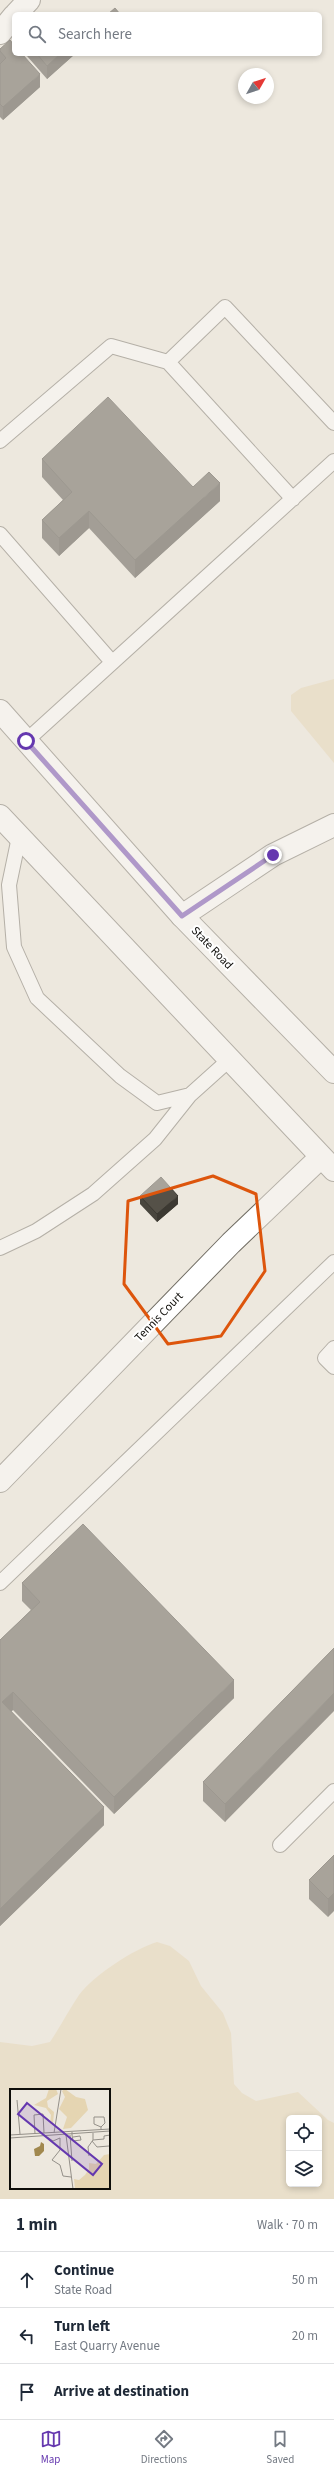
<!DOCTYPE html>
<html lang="en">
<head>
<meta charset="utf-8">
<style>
	:root { --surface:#fff; --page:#f6f6f7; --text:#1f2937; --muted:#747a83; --line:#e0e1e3; --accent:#6538af }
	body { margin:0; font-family:"Source Sans 3",sans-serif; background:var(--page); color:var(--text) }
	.controls { position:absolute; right:12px; bottom:12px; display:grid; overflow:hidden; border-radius:6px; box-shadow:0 2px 6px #0003 }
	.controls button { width:36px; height:36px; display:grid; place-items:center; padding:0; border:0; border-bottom:1px solid var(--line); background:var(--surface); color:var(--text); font:20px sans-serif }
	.compass { position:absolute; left:238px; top:68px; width:36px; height:36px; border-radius:50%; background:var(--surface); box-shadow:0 2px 6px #0003; rotate:51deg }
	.stop { position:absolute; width:12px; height:12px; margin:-9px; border:3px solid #6538af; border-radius:50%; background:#fff }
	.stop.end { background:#6538af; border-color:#fff; box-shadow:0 1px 4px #0008 }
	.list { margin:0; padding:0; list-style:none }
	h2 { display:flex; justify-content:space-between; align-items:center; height:52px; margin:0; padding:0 16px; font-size:17px }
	h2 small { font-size:13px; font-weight:400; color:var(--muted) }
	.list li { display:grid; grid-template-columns:26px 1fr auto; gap:12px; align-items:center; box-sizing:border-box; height:56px; padding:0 16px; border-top:1px solid var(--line) }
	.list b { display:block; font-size:15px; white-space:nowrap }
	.list p { margin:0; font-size:13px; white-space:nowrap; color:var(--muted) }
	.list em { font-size:13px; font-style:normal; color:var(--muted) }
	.icon { flex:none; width:22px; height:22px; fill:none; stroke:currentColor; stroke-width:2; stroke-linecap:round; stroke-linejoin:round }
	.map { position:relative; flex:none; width:334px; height:2199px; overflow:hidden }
	.search { position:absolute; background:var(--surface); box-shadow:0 2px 6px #0003; left:12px; right:12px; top:12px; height:44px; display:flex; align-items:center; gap:10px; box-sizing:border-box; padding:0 14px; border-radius:6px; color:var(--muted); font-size:15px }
	.sheet { height:220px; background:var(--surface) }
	nav { display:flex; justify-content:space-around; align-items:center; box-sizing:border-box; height:56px; border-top:1px solid var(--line); background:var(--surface); font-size:11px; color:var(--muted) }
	nav a { display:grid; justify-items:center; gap:2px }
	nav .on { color:var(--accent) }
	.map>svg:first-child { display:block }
	.green { fill:#e5d5b2; fill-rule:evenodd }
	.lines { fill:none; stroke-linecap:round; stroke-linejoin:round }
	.lane-casing { stroke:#716d64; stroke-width:16 }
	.street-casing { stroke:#716d64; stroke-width:24 }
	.primary-casing { stroke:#716d64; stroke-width:24 }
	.lane { stroke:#fff; stroke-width:14 }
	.street { stroke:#fff; stroke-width:22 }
	.primary { stroke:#fff; stroke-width:22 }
	.wall { fill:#49463e }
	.shaded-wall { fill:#3c3932 }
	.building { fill:#555148; stroke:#3c3932 }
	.route { stroke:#6538af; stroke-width:5 }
	.marked { fill:none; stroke:#dd550c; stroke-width:3; stroke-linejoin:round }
	.labels { text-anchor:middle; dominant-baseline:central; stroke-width:4; stroke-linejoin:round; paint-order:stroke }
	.street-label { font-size:12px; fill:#0e0d09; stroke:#fff }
	.inset-road { fill:none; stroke:#949089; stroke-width:1 }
	.view { fill:#6538af; fill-opacity:0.15; stroke:#6538af; stroke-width:2 }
	.inset-edge { fill:none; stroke:#0e0d09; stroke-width:2 }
</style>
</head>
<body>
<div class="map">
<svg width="334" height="2199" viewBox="0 0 334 2199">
	<rect width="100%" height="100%" fill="#ede8de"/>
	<path class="green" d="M334,679v84l-43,-52v-16l10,-7z
		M157,1942l13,4 19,15 12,25 22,27 8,20 3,51 8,9 14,8 42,-9 30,28 6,3v76h-334v-157l32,4 18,-4c10,-15 19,-32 29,-47 15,-20 55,-46 78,-53zM11,2090h98v98h-98zM289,2118h30v66h-30z"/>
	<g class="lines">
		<defs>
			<path id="lane" d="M168,362l125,137
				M0,441l111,-95 57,16 57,-55 109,116
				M0,534l112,128
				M26,741l308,-280
				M19,837l-10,48 5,62 23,51 83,78 37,27 33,-8 39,-35
				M0,1248l36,-17 57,-37 62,-55 35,-44
				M334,1348l-9,10 9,9
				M0,1583l334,-321
				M280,1845l54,-54"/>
			<path id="street" d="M16,14l13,-14
				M0,33l14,-17
				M182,916l91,-61 61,-30
				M0,1481l231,-238 90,-86"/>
			<path id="primary" d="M0,711l182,205 152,156
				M0,816l334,354"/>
		</defs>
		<use href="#lane" class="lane-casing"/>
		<use href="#street" class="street-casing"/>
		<use href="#primary" class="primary-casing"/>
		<use href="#lane" class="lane"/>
		<use href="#street" class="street"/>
		<use href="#primary" class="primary"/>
	</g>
	<path class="wall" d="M0,49l40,38 -37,33 -3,-3z
		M27,54h48l-28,25 -20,-23z
		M42,459l178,42 -85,77 -46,-50 -30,28 -17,-18v-18l21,-20 -21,-23z
		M140,1196l38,8 -21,18 -17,-18z
		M22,1583l212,115 -120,116 -101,-104 -2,1 93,114 -104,101v-286l31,-30 -9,-9z
		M334,1648l-109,174 -22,-21v-19z
		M334,1855l-6,62 -19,-18v-19z"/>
	<path class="shaded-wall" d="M60,54h15l-28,25v-13z
		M40,74v13l-37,33v-13z
		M220,483v18l-85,77v-18z
		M89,511v17l-30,28v-18z
		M178,1196v8l-21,18v-8z
		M234,1680v18l-120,116v-17z
		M13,1692v18l-11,10v-18z
		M334,1693v18l-109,111v-18z
		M104,1807v18l-104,101v-17z
		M334,1893v18l-6,6v-18z"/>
	<path class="building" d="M115,8l5,6h-12z
		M10,40l4,5v9h8l18,20 -37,33 -3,-3v-40l6,-6 -6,-7v-2z
		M37,54h23l-13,12z
		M108,397l85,90 16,-15 11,11 -85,77 -46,-49 -30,27 -17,-18 30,-28 -30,-33z
		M161,1177l17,19 -21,18 -17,-18z
		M83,1524l151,156 -120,117 -101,-105 -11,10 102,105 -104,102v-269l40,-38 -18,-19z
		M334,1648v45l-109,111 -22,-22z
		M334,1855v38l-6,6 -19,-19z"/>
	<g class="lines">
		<path class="route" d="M26,741l156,175 91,-61"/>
	</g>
	<path d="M0 0H334V2199H0ZM213,1176l43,18 9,77 -44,65 -53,8 -44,-60 4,-83z" fill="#ede8de" fill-opacity=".55" fill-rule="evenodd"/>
	<path class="marked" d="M213,1176l43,18 9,77 -44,65 -53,8 -44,-60 4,-83z"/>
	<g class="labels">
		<g class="street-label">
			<text transform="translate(212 948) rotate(46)">State Road</text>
			<text transform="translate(159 1317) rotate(-46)">Tennis Court</text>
		</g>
	</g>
	<g transform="translate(10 2089)">
		<rect width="100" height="100" fill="#ede8de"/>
		<path d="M39,0h7l2,5 -11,7 1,6 6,5 -1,12h-3l1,-9 -5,-7 -12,-3 12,-7zM55,0l11,8 9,2 3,11 -17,18 -8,1 4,-12 -8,-8 6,-12 -3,-6zM100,65v35h-35l-1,-10 5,1 6,-5 4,-6v-6l7,1 8,-9z" fill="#e5d5b2"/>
		<path d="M31,53l3,2v7l-5,5h-4l-1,-7 6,-3z" fill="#a1884e"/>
		<path class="inset-road" d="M7,11l3,34M91,38l4,-4 -1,-6h-10v7l7,3v3M62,43v3l1,6 8,-1 -1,-4 -7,1M44,44l7,-44M25,45l-1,-19 9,-1 1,19M0,46l100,-6M56,46l7,54M60,46l2,26M37,48l6,4 7,-3M0,49l100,-7M50,49v12l-8,10 8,5 3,11 8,1M83,51l11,-1v-3l6,-1M82,52l5,6 12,-1M79,67l-1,-9 5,-7v-7"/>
		<path class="view" d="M17,14l75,61 -9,11 -75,-61z"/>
		<rect width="100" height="100" class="inset-edge"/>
	</g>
</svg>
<div class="controls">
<button><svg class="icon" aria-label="locate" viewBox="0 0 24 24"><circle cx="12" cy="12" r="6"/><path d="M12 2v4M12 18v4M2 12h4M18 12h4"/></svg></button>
<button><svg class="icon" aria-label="layers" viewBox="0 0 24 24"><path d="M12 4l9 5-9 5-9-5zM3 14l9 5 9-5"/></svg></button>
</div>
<svg class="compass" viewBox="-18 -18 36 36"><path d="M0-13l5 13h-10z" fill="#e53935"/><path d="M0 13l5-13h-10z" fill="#747a83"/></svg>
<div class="stop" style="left:26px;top:741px"></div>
<div class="stop end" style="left:273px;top:855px"></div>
<div class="search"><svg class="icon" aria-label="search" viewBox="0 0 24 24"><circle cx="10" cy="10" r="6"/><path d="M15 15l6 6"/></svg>Search here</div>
</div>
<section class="sheet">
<h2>1 min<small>Walk · 70 m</small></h2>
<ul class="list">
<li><svg class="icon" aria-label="ahead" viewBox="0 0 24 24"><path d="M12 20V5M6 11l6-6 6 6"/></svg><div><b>Continue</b><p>State Road</p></div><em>50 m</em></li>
<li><svg class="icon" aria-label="left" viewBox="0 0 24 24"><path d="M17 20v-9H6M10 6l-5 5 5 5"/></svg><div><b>Turn left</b><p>East Quarry Avenue</p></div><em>20 m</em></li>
<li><svg class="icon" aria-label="arrive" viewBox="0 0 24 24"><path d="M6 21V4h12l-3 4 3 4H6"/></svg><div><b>Arrive at destination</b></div></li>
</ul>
</section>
<nav>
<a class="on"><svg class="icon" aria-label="map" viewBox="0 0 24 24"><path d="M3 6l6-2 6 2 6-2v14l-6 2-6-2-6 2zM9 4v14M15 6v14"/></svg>Map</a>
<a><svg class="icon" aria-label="directions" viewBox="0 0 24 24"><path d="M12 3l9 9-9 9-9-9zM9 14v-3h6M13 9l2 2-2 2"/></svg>Directions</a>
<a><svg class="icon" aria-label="saved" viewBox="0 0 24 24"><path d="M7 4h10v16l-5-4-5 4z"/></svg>Saved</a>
</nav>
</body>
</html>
